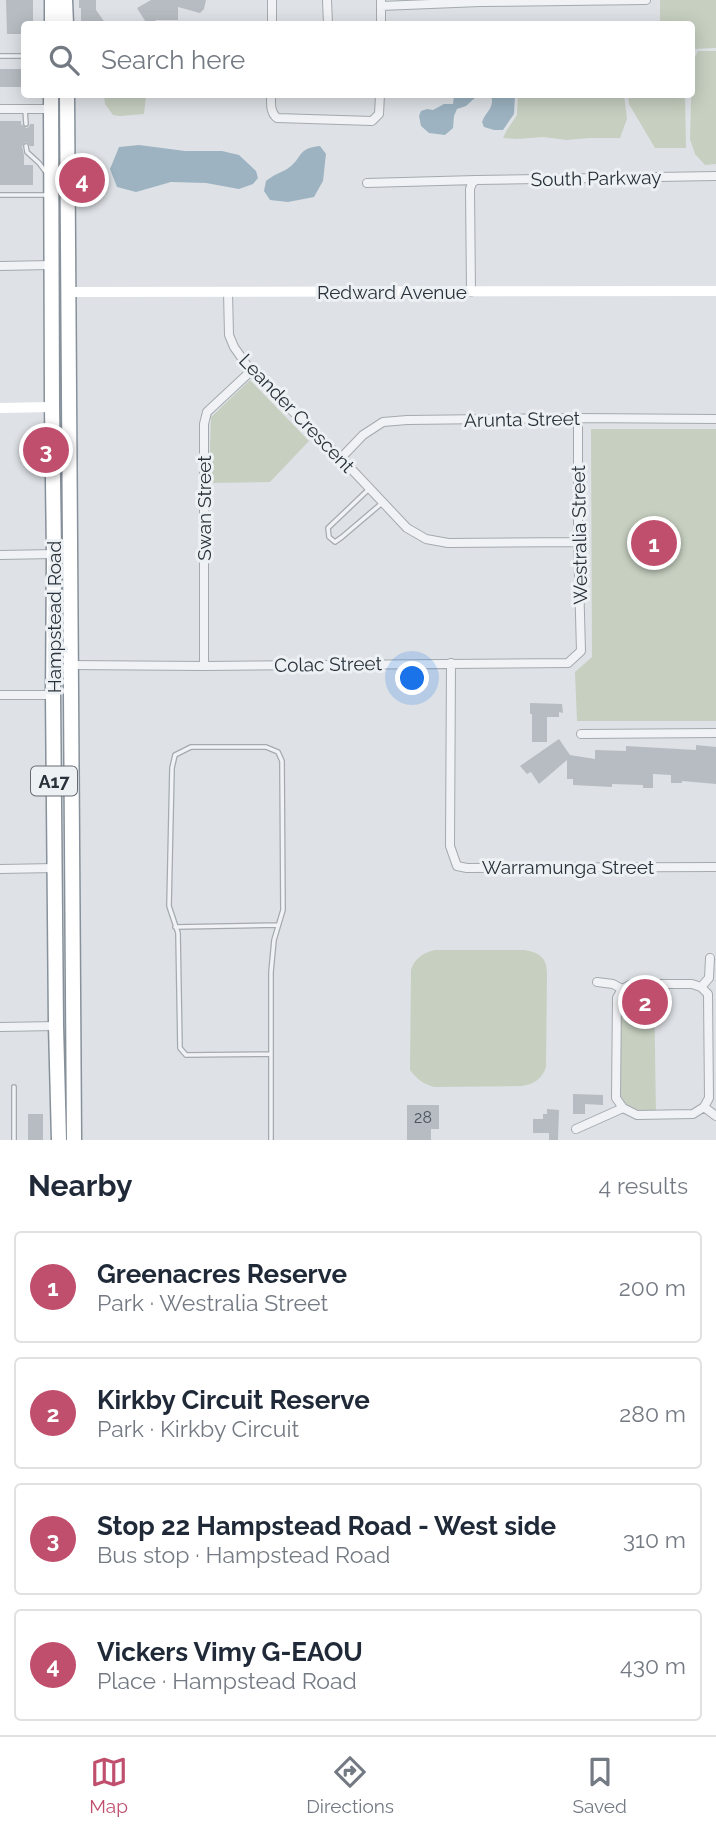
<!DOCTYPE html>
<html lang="en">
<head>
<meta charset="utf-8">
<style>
	:root { --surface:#fff; --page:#f6f6f7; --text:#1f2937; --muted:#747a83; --line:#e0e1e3; --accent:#bf4f6d }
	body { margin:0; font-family:Raleway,sans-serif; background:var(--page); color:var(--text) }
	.you { position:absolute; left:413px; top:679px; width:24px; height:24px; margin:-18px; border:5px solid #fff; border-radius:50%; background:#1a73e8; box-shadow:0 0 0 10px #1a73e833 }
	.badge { display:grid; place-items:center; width:46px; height:46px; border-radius:50%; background:var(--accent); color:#fff; font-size:23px; font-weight:700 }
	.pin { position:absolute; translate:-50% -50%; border:4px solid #fff; box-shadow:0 2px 7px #0006 }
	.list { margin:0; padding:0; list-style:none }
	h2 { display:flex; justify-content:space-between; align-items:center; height:91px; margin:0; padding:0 28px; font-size:30px }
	h2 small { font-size:23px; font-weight:400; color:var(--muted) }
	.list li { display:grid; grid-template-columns:46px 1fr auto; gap:21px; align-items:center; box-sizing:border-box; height:112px; margin:0 14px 14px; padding:0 14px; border:2px solid var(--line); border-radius:7px }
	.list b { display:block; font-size:26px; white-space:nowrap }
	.list p { margin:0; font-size:23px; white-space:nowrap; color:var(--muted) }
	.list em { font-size:23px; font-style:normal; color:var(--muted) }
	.icon { flex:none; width:38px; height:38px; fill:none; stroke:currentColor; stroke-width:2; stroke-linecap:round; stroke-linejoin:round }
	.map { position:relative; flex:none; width:716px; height:1140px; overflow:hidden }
	.search { position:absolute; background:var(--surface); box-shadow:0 4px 18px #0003; left:21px; right:21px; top:21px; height:77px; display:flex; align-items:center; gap:18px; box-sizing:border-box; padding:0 24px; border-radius:7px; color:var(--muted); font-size:26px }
	.sheet { height:595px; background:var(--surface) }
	nav { display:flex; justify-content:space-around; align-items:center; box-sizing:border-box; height:98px; border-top:2px solid var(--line); background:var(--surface); font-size:19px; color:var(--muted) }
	nav a { display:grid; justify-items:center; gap:4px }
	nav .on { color:var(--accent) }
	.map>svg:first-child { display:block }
	.green { fill:#c6cfc0 }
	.water { fill:#9db3c2 }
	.building { fill:#b6bcc2 }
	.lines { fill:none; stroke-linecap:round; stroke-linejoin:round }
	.lane-casing { stroke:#a4aaaf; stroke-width:6 }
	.street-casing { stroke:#a4aaaf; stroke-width:10 }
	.highway-casing { stroke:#87919b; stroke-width:17 }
	.lane { stroke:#f0f2f5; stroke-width:3.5 }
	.street { stroke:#f0f2f5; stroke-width:8 }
	.secondary { stroke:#fff; stroke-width:10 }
	.highway { stroke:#fff; stroke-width:14 }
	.labels { text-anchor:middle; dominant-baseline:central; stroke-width:6; stroke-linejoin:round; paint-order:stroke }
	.number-label { font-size:16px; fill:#4c545d }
	.shield { fill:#edf1f4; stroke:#646b72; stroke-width:2 }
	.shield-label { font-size:18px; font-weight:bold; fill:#29323b }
	.street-label { font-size:19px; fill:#29323b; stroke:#edf1f4 }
</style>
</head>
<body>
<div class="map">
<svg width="716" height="1140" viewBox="0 0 716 1140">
	<rect width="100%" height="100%" fill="#dee2e6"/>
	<path class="green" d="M660,0h56v48l-24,1v-25h-32z
		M698,51h18v113l-11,1 -10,-11 -5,-15 2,-76z
		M104,95h42l-2,19 -24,2 -7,-1 -8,-11z
		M518,95h106l3,24 -7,19h-31l-22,2 -24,-3 -26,2 -14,-1 4,-8 10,-15z
		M628,95h57l1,53h-31l-26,-44z
		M250,380l59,61 -39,41 -61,1 2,-66z
		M591,429h125v292h-139l-2,-49 17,-15z
		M435,950h89c14,2 23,7 23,23l-1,94c-4,12 -12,17 -24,19l-88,1c-11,-3 -17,-8 -24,-17l1,-100c3,-11 13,-18 24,-20z
		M654,984l2,131h-19l-21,-17 1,-100 5,-9z"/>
	<path class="water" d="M454,95h24l-12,11 -9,3 -3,7 -1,12 -8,7 -16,-2 -8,-7 -2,-10 2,-5 6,-2 6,1 11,-6h9z
		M491,95h24l-1,19 -11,16h-9l-10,-3 -2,-5c4,-11 13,-14 9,-27z
		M139,145l46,6h37l17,4 17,16 2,7 -5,6 -14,5 -33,-6 -35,-1 -35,10 -19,-5 -7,-18 9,-22z
		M320,146l6,8 -3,27 -9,16 -26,5 -18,-2 -6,-9 2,-10c7,-6 14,-8 21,-12 16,-10 9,-21 33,-23z"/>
	<path class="building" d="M6,0h27v24h-9v10h-17z
		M79,0h17v10l10,14h-25v-16h-2z
		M151,0h55l-2,9 -4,4 -22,-6v13h-22l-4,3 -1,-1 -4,2 -10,-16z
		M0,69h24v18h-24z
		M0,121h21v3l5,4 3,-1 1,-3h4v22h-4l-4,-4 -4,4 2,9v10h9v20h-33z
		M530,703l32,1 1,9 -4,-1v5h-12v25h-15v-28h-2z
		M559,739l11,16 25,4v-9l31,1v-5l70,4v-5l20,2v37l-34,-3v2h-11v-8l-18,-1v14h-10v-3l-31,-1v3l-39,-2v-6h-6v-19l-28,24 -8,-12 -4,2 -7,-8z
		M573,1094l30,1v10l-18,-1v10h-12z
		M407,1105h32v24h-8v11h-24z
		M547,1109l12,1 -1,30h-9v-7h-16v-14h10v-5h4z
		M28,1114h15v26h-15z"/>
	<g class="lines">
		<defs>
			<path id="lane" d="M0,56h24
				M25,109l1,15
				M26,146l1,6 12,11 6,8
				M0,195h47
				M370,488l-42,40 1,9 6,5 7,-5 40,-34
				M175,927l103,-2
				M14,1140v-53
				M271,1140v-168l3,-32 9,-30 -1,-149 -4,-9 -12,-5h-75l-16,8 -3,13 -3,138 9,27 2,115 6,7 85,-1"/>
			<path id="street" d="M327,0l1,24
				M381,6l99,-4 166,-2
				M272,24v-24
				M381,24v-24
				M271,94c0,10 -1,18 6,24l95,3 7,-7 1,-20
				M0,109h50
				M367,183l109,-3
				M0,266l51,-1
				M228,292l1,43 5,12 17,24 90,87 66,70 19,11 22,4 130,-1
				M471,292l-1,-103 2,-6 4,-3 240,-4
				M341,458l22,-23 20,-13 24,-2 171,-2 138,1
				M0,555l54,-1
				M451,663l-1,183 7,20 10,2 249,-1
				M70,665l134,1 364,-3 13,-12 -3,-109v-124
				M204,666v-242l3,-12 44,-41
				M0,695h53
				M581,734l135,-1
				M0,869l55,-1
				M597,982l16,2 9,5
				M632,984h60l9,3 7,7 1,104 -5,9 -11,7 -56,1 -14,-7 -7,-10 1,-100 5,-9z
				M701,987l8,-9 1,-20
				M0,1027l56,-1
				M704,1107l12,9
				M576,1129l47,-21"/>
			<path id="highway" d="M65,0l1,24
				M52,24v-24
				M51,94l1,313 2,147 -1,141 3,331 3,114
				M67,94l7,1046"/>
		</defs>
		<use href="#lane" class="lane-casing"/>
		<use href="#street" class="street-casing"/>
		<use href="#highway" class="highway-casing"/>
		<use href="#lane" class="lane"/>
		<use href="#street" class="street"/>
		<path class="secondary" d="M67,292l649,-1
			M0,408l52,-1"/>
		<use href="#highway" class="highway"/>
	</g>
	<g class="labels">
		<g class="number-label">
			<text x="423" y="1117">28</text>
		</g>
		<rect class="shield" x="31" y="766.5" width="46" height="29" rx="5"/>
		<g class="shield-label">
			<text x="54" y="781">A17</text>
		</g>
		<g class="street-label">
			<text transform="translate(596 178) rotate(-1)">South Parkway</text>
			<text x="392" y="292">Redward Avenue</text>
			<text transform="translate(297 413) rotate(46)">Leander Crescent</text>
			<text transform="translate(522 419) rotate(-1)">Arunta Street</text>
			<text transform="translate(204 508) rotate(-90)">Swan Street</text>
			<text transform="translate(579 535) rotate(-91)">Westralia Street</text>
			<text transform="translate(54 617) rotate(-90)">Hampstead Road</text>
			<text transform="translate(328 664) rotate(-1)">Colac Street</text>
			<text x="568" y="867">Warramunga Street</text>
		</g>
	</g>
</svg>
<div class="you"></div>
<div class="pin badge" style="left:654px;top:543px">1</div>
<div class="pin badge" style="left:645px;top:1002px">2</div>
<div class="pin badge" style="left:46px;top:450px">3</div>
<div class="pin badge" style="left:82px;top:180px">4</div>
<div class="search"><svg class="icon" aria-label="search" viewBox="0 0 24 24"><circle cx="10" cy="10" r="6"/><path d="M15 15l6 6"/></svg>Search here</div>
</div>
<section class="sheet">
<h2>Nearby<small>4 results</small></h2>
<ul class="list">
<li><span class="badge">1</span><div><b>Greenacres Reserve</b><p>Park · Westralia Street</p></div><em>200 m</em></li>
<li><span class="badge">2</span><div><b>Kirkby Circuit Reserve</b><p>Park · Kirkby Circuit</p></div><em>280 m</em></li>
<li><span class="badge">3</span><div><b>Stop 22 Hampstead Road - West side</b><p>Bus stop · Hampstead Road</p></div><em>310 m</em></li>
<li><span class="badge">4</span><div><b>Vickers Vimy G-EAOU</b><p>Place · Hampstead Road</p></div><em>430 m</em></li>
</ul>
</section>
<nav>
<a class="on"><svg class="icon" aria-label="map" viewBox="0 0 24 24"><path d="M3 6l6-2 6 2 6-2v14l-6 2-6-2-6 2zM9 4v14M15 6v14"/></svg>Map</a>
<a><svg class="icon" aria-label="directions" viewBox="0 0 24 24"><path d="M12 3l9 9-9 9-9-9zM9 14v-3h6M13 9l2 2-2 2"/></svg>Directions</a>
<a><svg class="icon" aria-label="saved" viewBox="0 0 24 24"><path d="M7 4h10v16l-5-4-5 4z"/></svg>Saved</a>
</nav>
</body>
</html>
